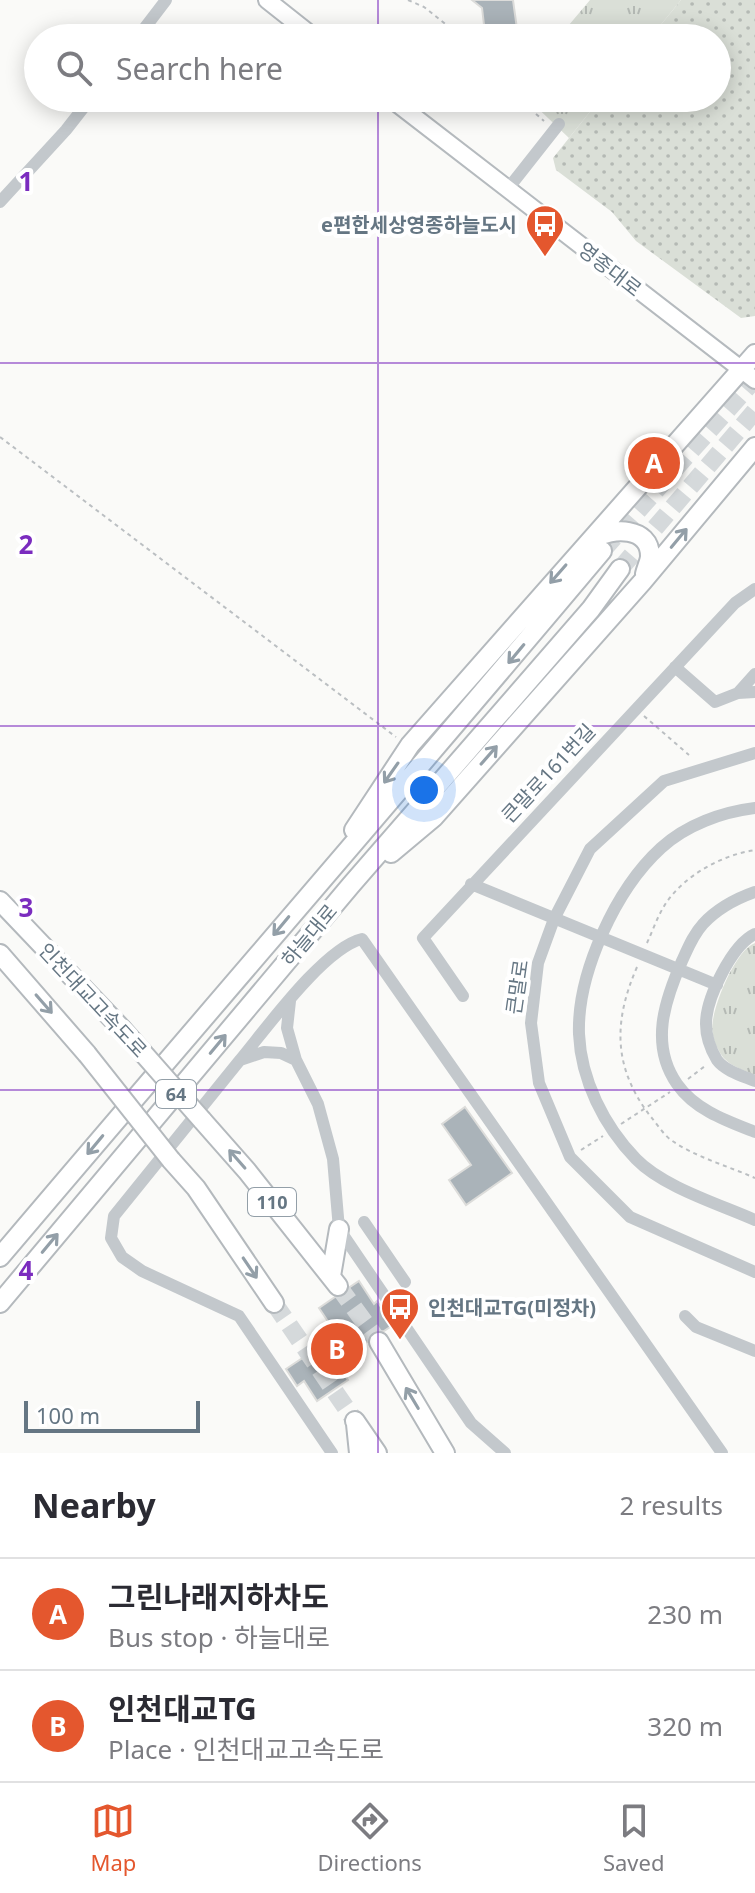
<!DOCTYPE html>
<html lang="en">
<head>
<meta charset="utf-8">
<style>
	:root { --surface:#fff; --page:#f2f2f3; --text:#2b2b33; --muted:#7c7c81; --line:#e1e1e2; --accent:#e4572e }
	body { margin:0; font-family:"Noto Sans","Noto Sans KR",sans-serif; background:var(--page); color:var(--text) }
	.scale { position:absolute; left:24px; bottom:20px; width:176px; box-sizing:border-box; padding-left:8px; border:4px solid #657683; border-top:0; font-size:22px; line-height:28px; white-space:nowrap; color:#657683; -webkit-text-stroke:6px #fff; paint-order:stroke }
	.you { position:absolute; left:424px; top:790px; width:28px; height:28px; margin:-20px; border:6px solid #fff; border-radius:50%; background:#1a73e8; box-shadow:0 0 0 12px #1a73e833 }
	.badge { display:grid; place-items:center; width:52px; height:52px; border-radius:50%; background:var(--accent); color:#fff; font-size:26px; font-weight:700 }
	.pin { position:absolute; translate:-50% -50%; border:4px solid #fff; box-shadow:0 2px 8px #0006 }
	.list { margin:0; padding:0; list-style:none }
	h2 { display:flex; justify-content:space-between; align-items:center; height:104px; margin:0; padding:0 32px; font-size:34px }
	h2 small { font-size:26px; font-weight:400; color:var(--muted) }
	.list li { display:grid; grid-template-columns:52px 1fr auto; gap:24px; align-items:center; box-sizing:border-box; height:112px; padding:0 32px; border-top:2px solid var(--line) }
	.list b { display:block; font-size:30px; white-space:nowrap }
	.list p { margin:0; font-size:26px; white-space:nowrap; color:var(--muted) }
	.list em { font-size:26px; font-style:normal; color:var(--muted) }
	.icon { flex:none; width:44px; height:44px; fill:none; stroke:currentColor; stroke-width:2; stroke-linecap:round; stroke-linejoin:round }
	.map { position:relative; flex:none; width:755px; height:1453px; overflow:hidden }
	.search { position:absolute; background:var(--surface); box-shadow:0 4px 20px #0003; left:24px; right:24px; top:24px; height:88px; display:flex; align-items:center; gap:20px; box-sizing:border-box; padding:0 28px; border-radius:44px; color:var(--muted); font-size:30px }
	.sheet { height:328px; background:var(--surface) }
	nav { display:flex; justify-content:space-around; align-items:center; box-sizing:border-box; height:112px; border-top:2px solid var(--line); background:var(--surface); font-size:22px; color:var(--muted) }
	nav a { display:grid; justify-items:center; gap:4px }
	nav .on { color:var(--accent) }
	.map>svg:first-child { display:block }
	.grass { fill:url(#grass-dots) }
	.park { fill:url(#park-tufts) }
	.building { fill:#aab3b9; stroke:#dcdcda; stroke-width:2 }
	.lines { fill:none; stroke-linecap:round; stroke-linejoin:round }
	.highway-tunnel { stroke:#d5d9db; stroke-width:18; stroke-dasharray:18 9; stroke-linecap:butt }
	.major-casing { stroke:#b5babe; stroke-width:20 }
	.highway-casing { stroke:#b4b9bd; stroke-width:22 }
	.path { stroke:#bbbfc2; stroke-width:2; stroke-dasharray:4 4; stroke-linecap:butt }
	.minor { stroke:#c3c8cc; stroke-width:12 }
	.major { stroke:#fff; stroke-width:16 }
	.highway { stroke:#fff; stroke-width:18 }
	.highway-bridge-casing { stroke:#b4b9bd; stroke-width:22; stroke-linecap:butt }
	.highway-bridge { stroke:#fff; stroke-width:18 }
	.oneway { stroke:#939fa8 }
	.grid { fill:none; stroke:#7b2cbf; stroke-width:2; stroke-opacity:0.55 }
	.labels { text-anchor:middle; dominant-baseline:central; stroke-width:8; stroke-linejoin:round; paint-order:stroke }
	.shield { fill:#fff; stroke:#939fa8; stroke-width:2 }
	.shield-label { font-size:18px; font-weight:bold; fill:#657683 }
	.poi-label { font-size:20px; font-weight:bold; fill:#657683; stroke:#fff; text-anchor:end }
	.street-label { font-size:20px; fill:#657683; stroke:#fff }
	.grid-label { font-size:26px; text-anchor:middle; font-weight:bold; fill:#7b2cbf; stroke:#fff; stroke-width:8; stroke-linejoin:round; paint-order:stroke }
</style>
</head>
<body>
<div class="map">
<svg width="755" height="1453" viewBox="0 0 755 1453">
	<defs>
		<pattern id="grass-dots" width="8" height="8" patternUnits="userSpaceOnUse" patternTransform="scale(2)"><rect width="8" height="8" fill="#dadfd7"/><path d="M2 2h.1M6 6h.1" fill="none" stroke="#b4b9b4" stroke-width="1.8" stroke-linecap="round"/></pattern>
		<pattern id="park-tufts" width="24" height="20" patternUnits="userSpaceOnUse" patternTransform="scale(2)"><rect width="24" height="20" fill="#dadfd7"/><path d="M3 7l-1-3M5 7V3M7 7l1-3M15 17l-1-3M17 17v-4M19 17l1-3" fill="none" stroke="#b4b9b4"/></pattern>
	</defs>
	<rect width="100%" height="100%" fill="#fafaf8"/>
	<path class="grass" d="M681,0h74v316l-14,2 -105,-77 -24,-29 -56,-42 -3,-12 48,-60h116v-60h-67z"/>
	<path class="park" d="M590,0h91l-31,38h-92z
		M527,98h74l-32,40z
		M755,943v132c-14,-6 -29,-10 -36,-24 -6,-10 -8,-20 -6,-31 3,-20 23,-70 42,-77z"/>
	<path class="building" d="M472,0h41l4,29 -32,4 -3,-25z
		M465,1107l47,66 -46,32 -17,-25 22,-15 -29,-41z
		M359,1281l15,23 3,-3 16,24 -9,6 -12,1 -5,10 -30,21 11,17 -31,21 -13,-20 -7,5 -11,-17 51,-34 -18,-27 16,-11 10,-1 5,-9z"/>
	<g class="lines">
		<path class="highway-tunnel" d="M602,551l153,-172
			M620,569l135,-158
			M338,1286l41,56
			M274,1303l81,118"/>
		<defs>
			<path id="major" d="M267,0l48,38
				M390,98l365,282"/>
			<path id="highway" d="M594,538c18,-10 56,-12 56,18 0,5 -4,13 -5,18
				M354,830l56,-85 345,-391
				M391,853l43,-36 209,-236 112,-134
				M0,901l121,127
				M0,954l87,100
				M202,1120l45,51 91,115
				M171,1160l25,28 78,115
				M0,1257c200,-236 403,-469 602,-706
				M331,1276l8,-47
				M0,1303l351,-418 240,-276 29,-40
				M379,1342l66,111
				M355,1421l22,32
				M356,1424l3,29"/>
		</defs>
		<use href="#major" class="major-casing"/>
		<use href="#highway" class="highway-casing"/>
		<path class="path" d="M408,0l16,7 39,31
			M518,98l26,23
			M0,437l396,300
			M644,716l45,39
			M647,943c6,-13 11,-28 19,-40 19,-28 56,-48 89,-53
			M637,967c-24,55 -24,101 14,150 6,7 12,17 20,23 24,17 57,26 84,38
			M688,1079l17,-13
			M621,1124l49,-32
			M581,1150l22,-14"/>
		<path class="minor" d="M137,38l29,-38
			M507,190l52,-66
			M0,202l66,-72 25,-32
			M675,667l40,35 23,-9 17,-1
			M738,693l17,-19
			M755,753l-91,28 -74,68 -36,70 -16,44 -7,60 8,60 31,74 60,60 125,55
			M755,808c-33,4 -69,17 -94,40 -45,41 -84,125 -82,186 2,46 25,92 57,125 27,28 83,45 119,61
			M471,884l246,101
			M755,892c-20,7 -37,16 -52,32 -10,11 -15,24 -21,37 -18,41 -32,84 -5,123 18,26 50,37 78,48
			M755,934c-23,11 -49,64 -49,90 0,12 5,26 11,36 8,11 26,16 38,21
			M463,996l-40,-58 312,-335 20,-14
			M290,1001l-3,27 9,32
			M240,1060c26,-31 84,-112 122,-121l360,514
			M364,1222l41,60
			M685,1316l11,11 59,24
			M332,1453l-93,-137 -97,-45 -20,-14 -11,-19 3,-22 126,-156 24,-8 17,1 15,7 22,44 15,55 6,70 132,194 34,30"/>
		<use href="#major" class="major"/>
		<use href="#highway" class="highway"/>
		<defs>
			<path id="highway-bridge" d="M121,1028l81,92
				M87,1054l84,106"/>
		</defs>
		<use href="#highway-bridge" class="highway-bridge-casing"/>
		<use href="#highway-bridge" class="highway-bridge"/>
	</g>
	<defs><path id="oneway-shaft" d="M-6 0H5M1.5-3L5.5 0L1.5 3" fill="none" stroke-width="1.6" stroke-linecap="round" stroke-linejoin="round" transform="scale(2)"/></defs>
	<g class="oneway">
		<use href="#oneway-shaft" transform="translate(679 538) rotate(-50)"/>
		<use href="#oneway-shaft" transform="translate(558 574) rotate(131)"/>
		<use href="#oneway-shaft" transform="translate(516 654) rotate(130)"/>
		<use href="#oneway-shaft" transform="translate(489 755) rotate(-49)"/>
		<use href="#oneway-shaft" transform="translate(391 773) rotate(125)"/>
		<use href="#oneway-shaft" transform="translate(281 926) rotate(130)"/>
		<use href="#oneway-shaft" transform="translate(44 1004) rotate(49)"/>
		<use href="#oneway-shaft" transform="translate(218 1044) rotate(-50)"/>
		<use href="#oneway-shaft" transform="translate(95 1145) rotate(130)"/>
		<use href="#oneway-shaft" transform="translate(237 1159) rotate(-131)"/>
		<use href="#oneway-shaft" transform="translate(50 1243) rotate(-50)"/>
		<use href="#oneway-shaft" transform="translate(250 1268) rotate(56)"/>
		<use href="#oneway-shaft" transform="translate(412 1398) rotate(-121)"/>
	</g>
	<path class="grid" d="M378,0v38M378,98v1355M0,363h755M0,726h755M0,1090h755"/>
	<defs>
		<symbol id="bus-pin" viewBox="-11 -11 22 30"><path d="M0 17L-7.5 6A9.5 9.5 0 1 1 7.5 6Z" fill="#e4572e" stroke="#fff"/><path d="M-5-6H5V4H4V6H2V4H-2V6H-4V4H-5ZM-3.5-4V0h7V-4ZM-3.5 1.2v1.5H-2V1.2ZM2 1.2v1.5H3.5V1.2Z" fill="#fff"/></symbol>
	</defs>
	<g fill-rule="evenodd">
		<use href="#bus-pin" x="523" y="202" width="44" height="60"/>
		<use href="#bus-pin" x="378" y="1285" width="44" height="60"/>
	</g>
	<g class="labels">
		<g class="shield">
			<rect x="156" y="1080" width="40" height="28" rx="6"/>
			<rect x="248" y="1188" width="48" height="28" rx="6"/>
		</g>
		<g class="shield-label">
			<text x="176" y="1094">64</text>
			<text x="272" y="1202">110</text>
		</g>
		<g class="poi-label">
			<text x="517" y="224">e편한세상영종하늘도시</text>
			<text x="428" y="1307" text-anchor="start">인천대교TG(미정차)</text>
		</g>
		<g class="street-label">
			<text transform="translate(610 269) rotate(38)">영종대로</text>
			<text transform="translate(548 773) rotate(-47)">큰말로161번길</text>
			<text transform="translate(309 935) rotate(-50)">하늘대로</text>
			<text transform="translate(517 987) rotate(-82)">큰말로</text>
			<text transform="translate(93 1000) rotate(47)">인천대교고속도로</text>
		</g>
	</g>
	<g class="grid-label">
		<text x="26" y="191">1</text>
		<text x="26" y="554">2</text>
		<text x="26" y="917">3</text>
		<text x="26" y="1280">4</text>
	</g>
</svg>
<div class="scale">100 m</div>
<div class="you"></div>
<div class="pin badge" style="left:654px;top:463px">A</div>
<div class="pin badge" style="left:337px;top:1349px">B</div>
<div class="search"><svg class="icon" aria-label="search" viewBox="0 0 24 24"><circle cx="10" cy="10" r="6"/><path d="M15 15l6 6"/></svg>Search here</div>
</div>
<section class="sheet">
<h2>Nearby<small>2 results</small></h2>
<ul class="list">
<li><span class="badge">A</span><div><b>그린나래지하차도</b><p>Bus stop · 하늘대로</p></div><em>230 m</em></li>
<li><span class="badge">B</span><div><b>인천대교TG</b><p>Place · 인천대교고속도로</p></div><em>320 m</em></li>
</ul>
</section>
<nav>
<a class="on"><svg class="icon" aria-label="map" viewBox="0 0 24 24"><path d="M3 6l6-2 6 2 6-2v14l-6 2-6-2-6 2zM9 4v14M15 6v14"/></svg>Map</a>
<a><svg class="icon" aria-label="directions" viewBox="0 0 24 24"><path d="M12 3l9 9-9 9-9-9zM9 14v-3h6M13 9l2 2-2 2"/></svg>Directions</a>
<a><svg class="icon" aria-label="saved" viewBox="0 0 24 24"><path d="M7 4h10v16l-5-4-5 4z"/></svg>Saved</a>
</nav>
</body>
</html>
